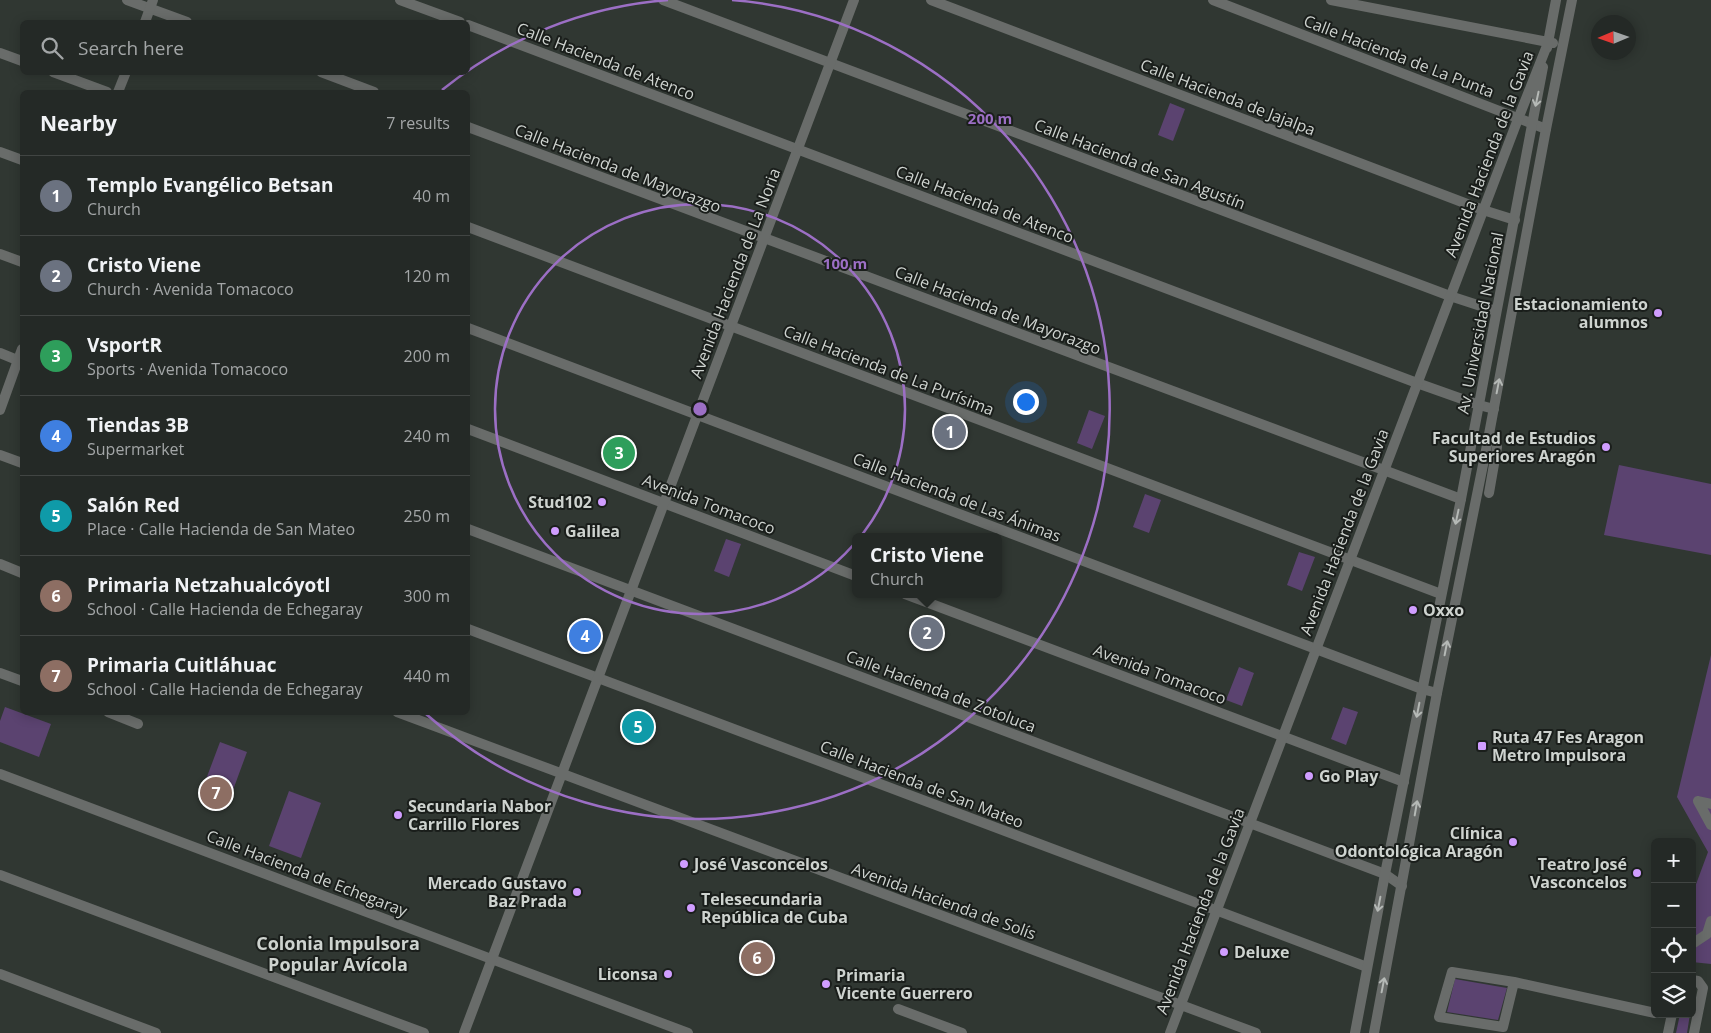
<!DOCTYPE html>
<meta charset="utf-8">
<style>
:root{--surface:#242926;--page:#303532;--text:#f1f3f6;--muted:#a3a6a7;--line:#414543;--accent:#d6ab8b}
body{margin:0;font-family:"Open Sans",sans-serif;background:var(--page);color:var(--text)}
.controls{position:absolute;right:15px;bottom:15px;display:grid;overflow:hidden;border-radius:8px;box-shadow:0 2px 12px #0003}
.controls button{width:45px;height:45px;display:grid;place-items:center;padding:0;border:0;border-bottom:1px solid var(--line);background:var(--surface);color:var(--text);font:25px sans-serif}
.compass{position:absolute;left:1591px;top:15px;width:45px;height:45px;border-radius:50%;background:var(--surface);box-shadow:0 2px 12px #0003;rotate:268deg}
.you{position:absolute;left:1025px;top:401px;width:18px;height:18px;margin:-12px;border:4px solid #fff;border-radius:50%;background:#1a73e8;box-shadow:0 0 0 8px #1a73e833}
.badge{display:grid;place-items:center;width:32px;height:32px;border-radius:50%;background:var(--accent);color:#fff;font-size:16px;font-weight:700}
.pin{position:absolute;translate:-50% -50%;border:2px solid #fff;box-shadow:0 1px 5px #0006}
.popup{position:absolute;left:852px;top:533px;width:150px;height:65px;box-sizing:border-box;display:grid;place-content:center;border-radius:8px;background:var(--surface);filter:drop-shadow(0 1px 4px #0005);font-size:16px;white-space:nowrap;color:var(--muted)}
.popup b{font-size:19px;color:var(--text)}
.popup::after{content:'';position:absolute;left:50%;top:100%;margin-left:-10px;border:10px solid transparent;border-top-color:var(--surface)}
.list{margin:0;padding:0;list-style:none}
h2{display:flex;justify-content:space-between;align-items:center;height:65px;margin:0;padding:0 20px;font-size:21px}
h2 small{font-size:16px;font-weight:400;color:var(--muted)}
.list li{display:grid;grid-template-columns:32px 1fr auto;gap:15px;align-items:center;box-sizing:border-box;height:80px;padding:0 20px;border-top:1px solid var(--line)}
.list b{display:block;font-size:19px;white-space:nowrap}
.list p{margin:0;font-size:16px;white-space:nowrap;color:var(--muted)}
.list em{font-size:16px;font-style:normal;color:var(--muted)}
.icon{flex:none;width:28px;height:28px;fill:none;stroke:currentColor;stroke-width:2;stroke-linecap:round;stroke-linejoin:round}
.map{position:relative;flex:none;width:1711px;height:1033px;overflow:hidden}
.search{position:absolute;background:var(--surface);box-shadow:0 2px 12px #0003;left:20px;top:20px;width:450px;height:55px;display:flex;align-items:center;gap:12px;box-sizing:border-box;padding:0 18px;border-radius:8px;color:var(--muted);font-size:19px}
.panel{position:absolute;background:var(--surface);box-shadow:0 2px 12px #0003;left:20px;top:90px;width:450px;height:625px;border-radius:8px}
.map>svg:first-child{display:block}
.green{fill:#5b4370}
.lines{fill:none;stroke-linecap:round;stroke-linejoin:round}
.pedestrian{stroke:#696c6a;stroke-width:10}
.minor{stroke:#696c6a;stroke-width:10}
.tertiary{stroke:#696c6a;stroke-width:10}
.oneway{stroke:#b5b9b6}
.ring{fill:none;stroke:#9c6fc5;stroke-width:2.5}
.poi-dot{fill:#d09dff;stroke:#1a1e1b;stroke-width:2}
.labels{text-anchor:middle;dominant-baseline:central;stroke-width:4;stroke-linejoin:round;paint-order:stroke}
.street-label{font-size:16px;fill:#ced3cf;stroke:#1a1e1b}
.poi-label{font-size:16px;font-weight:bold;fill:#ced3cf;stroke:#1a1e1b;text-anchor:start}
.neighbourhood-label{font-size:18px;font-weight:bold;fill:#ced3cf;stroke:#1a1e1b}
.centre{fill:#9c6fc5;stroke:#1a1e1b;stroke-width:2.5}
.ring-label{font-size:15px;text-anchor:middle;font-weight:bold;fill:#9c6fc5;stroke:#1a1e1b;stroke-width:4;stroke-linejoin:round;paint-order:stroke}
</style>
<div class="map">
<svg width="1711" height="1033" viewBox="0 0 1711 1033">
<rect width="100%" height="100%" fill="#303732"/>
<!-- green -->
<path class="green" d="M 1170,103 L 1185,109 L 1173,141 L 1158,135 Z
M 1089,410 L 1105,416 L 1092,449 L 1077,443 Z
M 1619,465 L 1711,484 L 1711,555 L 1604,535 Z
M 1145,494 L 1161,500 L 1149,533 L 1133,527 Z
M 726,539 L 741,544 L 729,577 L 714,571 Z
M 1299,552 L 1315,557 L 1302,591 L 1287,585 Z
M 1711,655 L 1711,964 L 1692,962 L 1692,895 L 1708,852 L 1677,797 Z
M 1239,667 L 1254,673 L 1242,706 L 1226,700 Z
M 5,707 L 51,724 L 39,757 L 0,742 L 0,721 Z
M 1343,707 L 1358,712 L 1346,745 L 1331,739 Z
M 220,742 L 247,752 L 226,809 L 199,798 Z
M 289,791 L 321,803 L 301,858 L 269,846 Z
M 1455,979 L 1507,988 L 1498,1020 L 1447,1012 Z
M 1680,1014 L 1690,1014 L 1687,1033 L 1676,1033 Z"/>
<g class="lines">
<!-- pedestrian -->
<path class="pedestrian" d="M 1489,493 L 1497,447
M 1698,801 L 1711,825
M 1698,801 L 1711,804
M 1692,944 L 1707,934 L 1711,921"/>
<!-- minor -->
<path class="minor" d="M 127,0 L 187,22
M 400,0 L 460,22
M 663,0 L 1450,296 L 1496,311
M 931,0 L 1483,210 L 1515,220
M 1213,0 L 1546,129
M 468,25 L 1417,383 L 1479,405 L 1494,409
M 0,53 L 22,61
M 53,72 L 107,92
M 321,72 L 374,92
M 468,127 L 1461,499
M 0,152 L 22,160
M 468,227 L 1441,594
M 0,254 L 22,262
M 468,328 L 1316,649 L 1422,689 L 1437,693
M 0,353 L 22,362
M 468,429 L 856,576
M 0,455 L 22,463
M 468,529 L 1385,874 L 1402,886
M 905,594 L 1404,782
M 468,629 L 1367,967
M 0,673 L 22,681
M 108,712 L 138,724
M 0,774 L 688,1033
M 0,875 L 424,1033
M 0,974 L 156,1033
M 1692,980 L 1698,981 L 1703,988 L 1694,1033
M 1514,982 L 1503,1027 L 1439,1017 L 1452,972 L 1514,982 L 1655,1013
M 898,1009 L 962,1033
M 1668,1033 L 1672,1014"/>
<!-- tertiary -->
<path class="tertiary" d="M 1331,0 L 1553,43
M 145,22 L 153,0
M 1547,48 L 1556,0
M 118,92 L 126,72
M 0,410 L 22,349
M 0,564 L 22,573
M 397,712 L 1256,1033
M 464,1033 L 854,0
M 1170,1033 L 1518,119 L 1548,43
M 1355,1033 L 1385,874 L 1461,499 L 1543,67
M 1374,1033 L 1437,693 L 1487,445 L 1546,129 L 1572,0"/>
</g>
<!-- one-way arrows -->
<defs><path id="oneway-shaft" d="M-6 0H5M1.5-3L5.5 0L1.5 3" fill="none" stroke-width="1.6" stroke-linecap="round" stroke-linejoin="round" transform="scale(1.25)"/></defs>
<g class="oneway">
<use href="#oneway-shaft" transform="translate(1537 99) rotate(102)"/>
<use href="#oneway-shaft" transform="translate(1498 386) rotate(-79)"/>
<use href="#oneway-shaft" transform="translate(1457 517) rotate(102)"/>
<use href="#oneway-shaft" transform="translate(1446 648) rotate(-79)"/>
<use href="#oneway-shaft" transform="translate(1418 710) rotate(101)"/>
<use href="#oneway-shaft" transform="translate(1416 808) rotate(-80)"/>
<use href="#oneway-shaft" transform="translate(1379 904) rotate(101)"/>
<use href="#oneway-shaft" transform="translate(1383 985) rotate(-79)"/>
</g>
<!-- distance rings -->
<g class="ring">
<circle cx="700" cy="409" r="205"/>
<path d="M442 90A410 410 0 0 1 668 0M732 0A410 410 0 1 1 426 714"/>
</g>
<!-- markers -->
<g class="poi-dot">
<circle cx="1658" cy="313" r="5"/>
<circle cx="1606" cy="447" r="5"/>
<circle cx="602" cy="502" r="5"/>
<circle cx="555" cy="531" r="5"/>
<circle cx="1413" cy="610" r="5"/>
<rect x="1477" y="741" width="10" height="10" rx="2.5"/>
<circle cx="1309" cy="776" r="5"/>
<circle cx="398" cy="815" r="5"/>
<circle cx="1513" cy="842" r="5"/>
<circle cx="684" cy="864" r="5"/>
<circle cx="1637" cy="873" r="5"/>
<circle cx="577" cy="892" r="5"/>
<circle cx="691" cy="908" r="5"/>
<circle cx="1224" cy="952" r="5"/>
<circle cx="668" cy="974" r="5"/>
<circle cx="826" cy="984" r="5"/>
</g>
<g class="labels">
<!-- street labels -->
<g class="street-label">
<text transform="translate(1399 56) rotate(21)">Calle Hacienda de La Punta</text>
<text transform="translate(606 61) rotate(21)">Calle Hacienda de Atenco</text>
<text transform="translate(1228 97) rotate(21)">Calle Hacienda de Jajalpa</text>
<text transform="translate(1489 154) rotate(-69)">Avenida Hacienda de la Gavia</text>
<text transform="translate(1140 164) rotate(21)">Calle Hacienda de San Agustín</text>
<text transform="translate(618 168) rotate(21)">Calle Hacienda de Mayorazgo</text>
<text transform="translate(985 204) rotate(21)">Calle Hacienda de Atenco</text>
<text transform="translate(735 273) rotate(-69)">Avenida Hacienda de La Noria</text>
<text transform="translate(998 310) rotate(21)">Calle Hacienda de Mayorazgo</text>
<text transform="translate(1480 323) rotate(-79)">Av. Universidad Nacional</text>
<text transform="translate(889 370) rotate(21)">Calle Hacienda de La Purísima</text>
<text transform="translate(957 497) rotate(21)">Calle Hacienda de Las Ánimas</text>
<text transform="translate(709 504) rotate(21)">Avenida Tomacoco</text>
<text transform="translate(1344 532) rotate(-69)">Avenida Hacienda de la Gavia</text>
<text transform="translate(1160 674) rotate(21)">Avenida Tomacoco</text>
<text transform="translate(941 691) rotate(21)">Calle Hacienda de Zotoluca</text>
<text transform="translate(922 784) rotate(21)">Calle Hacienda de San Mateo</text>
<text transform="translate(307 873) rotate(21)">Calle Hacienda de Echegaray</text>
<text transform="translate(944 901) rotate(20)">Avenida Hacienda de Solís</text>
<text transform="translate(1200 911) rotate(-69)">Avenida Hacienda de la Gavia</text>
</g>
<!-- poi labels -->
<g class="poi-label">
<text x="1648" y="304" text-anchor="end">Estacionamiento<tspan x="1648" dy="18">alumnos</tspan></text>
<text x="1596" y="438" text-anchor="end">Facultad de Estudios<tspan x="1596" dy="18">Superiores Aragón</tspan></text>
<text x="592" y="502" text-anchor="end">Stud102</text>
<text x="565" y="531">Galilea</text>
<text x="1423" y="610">Oxxo</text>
<text x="1492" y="737">Ruta 47 Fes Aragon<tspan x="1492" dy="18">Metro Impulsora</tspan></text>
<text x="1319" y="776">Go Play</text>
<text x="408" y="806">Secundaria Nabor<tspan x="408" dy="18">Carrillo Flores</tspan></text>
<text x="1503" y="833" text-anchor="end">Clínica<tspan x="1503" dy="18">Odontológica Aragón</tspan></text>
<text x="694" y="864">José Vasconcelos</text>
<text x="1627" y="864" text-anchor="end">Teatro José<tspan x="1627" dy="18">Vasconcelos</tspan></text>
<text x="567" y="883" text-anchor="end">Mercado Gustavo<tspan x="567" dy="18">Baz Prada</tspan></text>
<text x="701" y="899">Telesecundaria<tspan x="701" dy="18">República de Cuba</tspan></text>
<text x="1234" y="952">Deluxe</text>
<text x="658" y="974" text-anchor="end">Liconsa</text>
<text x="836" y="975">Primaria<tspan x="836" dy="18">Vicente Guerrero</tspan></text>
</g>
<!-- neighbourhood labels -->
<g class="neighbourhood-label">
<text x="338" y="943">Colonia Impulsora<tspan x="338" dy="21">Popular Avícola</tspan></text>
</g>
</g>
<circle cx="700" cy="409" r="8" class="centre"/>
<g class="ring-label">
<text x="990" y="124">200 m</text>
<text x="845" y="269">100 m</text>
</g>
</svg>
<div class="controls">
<button>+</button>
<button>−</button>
<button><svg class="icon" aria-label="locate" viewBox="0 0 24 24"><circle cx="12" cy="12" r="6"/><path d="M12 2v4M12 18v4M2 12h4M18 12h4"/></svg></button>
<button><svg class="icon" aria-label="layers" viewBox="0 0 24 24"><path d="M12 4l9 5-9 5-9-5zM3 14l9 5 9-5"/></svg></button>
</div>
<svg class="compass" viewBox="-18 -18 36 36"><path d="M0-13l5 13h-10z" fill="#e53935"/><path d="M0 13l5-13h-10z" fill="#a3a6a7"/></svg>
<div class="you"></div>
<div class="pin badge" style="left:950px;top:432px;background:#6b7280">1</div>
<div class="pin badge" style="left:927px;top:633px;background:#6b7280">2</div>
<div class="popup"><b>Cristo Viene</b>Church</div>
<div class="pin badge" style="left:619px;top:453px;background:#2e9e5b">3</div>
<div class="pin badge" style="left:585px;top:636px;background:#3f7fe0">4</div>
<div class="pin badge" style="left:638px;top:727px;background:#0f9aa8">5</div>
<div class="pin badge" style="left:757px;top:958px;background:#8d6e63">6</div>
<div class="pin badge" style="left:216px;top:793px;background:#8d6e63">7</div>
<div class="search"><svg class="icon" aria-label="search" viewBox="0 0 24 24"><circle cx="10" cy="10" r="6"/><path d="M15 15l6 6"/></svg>Search here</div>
<section class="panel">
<h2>Nearby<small>7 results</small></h2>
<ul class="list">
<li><span class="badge" style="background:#6b7280">1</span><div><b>Templo Evangélico Betsan</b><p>Church</p></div><em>40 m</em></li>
<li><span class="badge" style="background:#6b7280">2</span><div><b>Cristo Viene</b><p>Church · Avenida Tomacoco</p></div><em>120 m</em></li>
<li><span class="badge" style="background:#2e9e5b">3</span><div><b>VsportR</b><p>Sports · Avenida Tomacoco</p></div><em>200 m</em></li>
<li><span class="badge" style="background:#3f7fe0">4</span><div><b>Tiendas 3B</b><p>Supermarket</p></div><em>240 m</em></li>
<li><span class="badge" style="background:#0f9aa8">5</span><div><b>Salón Red</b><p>Place · Calle Hacienda de San Mateo</p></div><em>250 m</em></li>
<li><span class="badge" style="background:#8d6e63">6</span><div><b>Primaria Netzahualcóyotl</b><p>School · Calle Hacienda de Echegaray</p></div><em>300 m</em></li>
<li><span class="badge" style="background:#8d6e63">7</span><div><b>Primaria Cuitláhuac</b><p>School · Calle Hacienda de Echegaray</p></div><em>440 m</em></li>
</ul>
</section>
</div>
